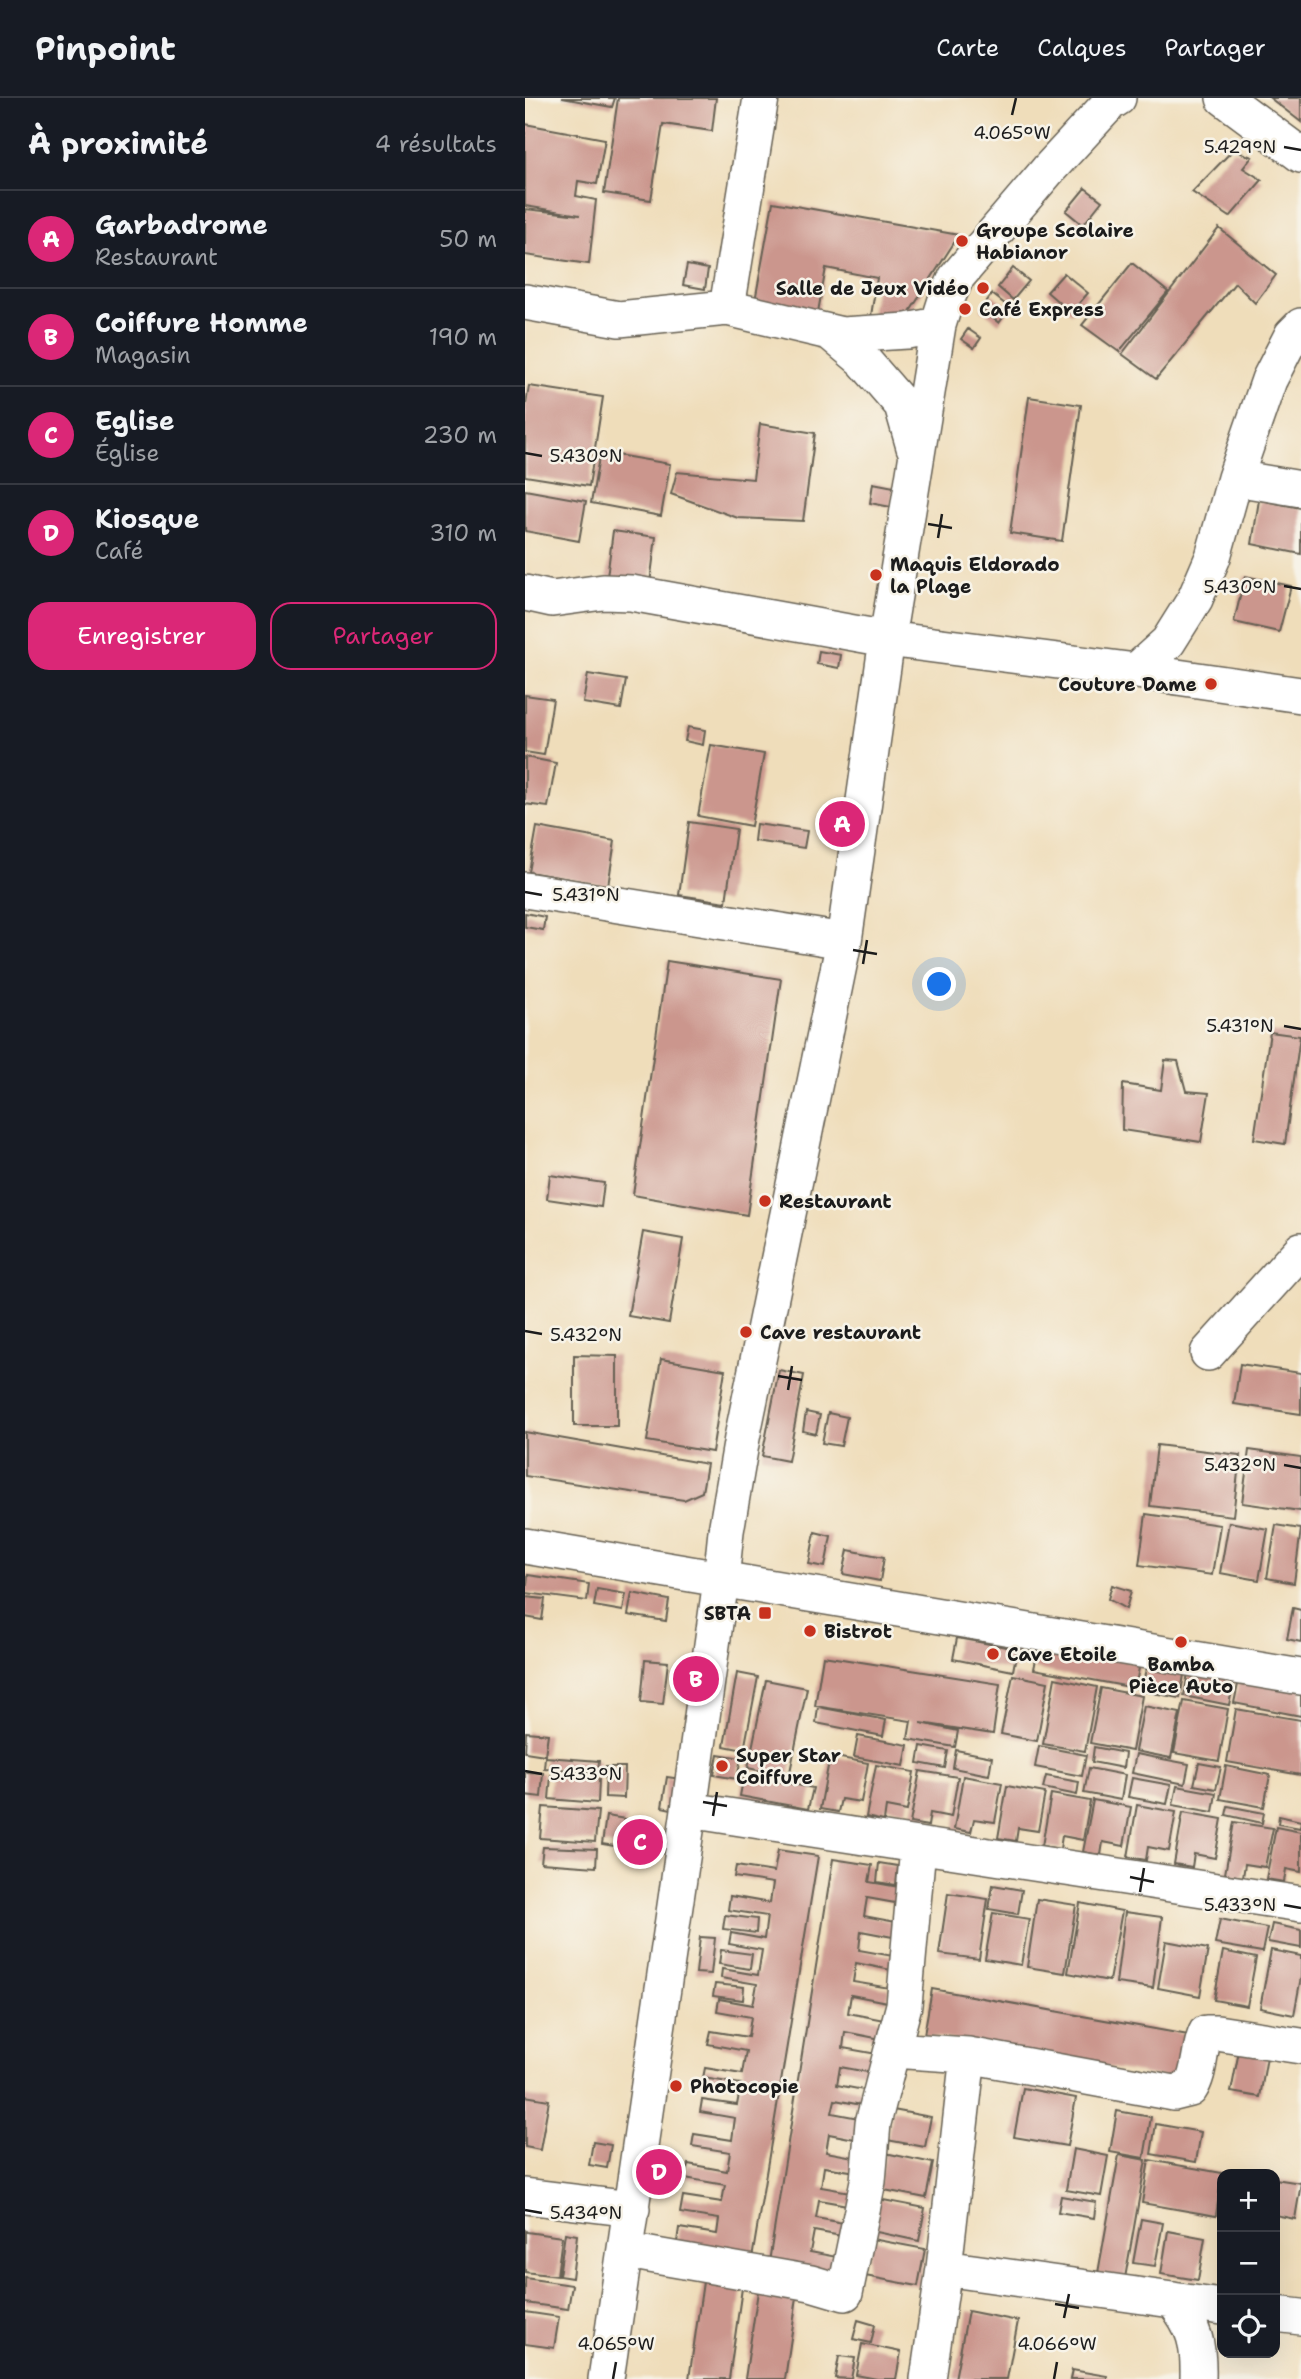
<!DOCTYPE html>
<html lang="fr">
<meta charset="utf-8">
<style>
:root{--surface:#171b24;--page:#20242c;--text:#f1f3f6;--muted:#9ea1a6;--line:#363941;--accent:#db2777}
body{margin:0;font-family:"Shantell Sans",sans-serif;background:var(--page);color:var(--text)}
.controls{position:absolute;right:21px;bottom:21px;display:grid;overflow:hidden;border-radius:14px;box-shadow:0 7px 28px #0002}
.controls button{width:63px;height:63px;display:grid;place-items:center;padding:0;border:0;border-bottom:2px solid var(--line);background:var(--surface);color:var(--text);font:35px sans-serif}
.you{position:absolute;left:415px;top:887px;width:24px;height:24px;margin:-18px;border:5px solid #fff;border-radius:50%;background:#1a73e8;box-shadow:0 0 0 10px #1a73e833}
.badge{display:grid;place-items:center;width:46px;height:46px;border-radius:50%;background:var(--accent);color:#fff;font-size:23px;font-weight:700}
.pin{position:absolute;translate:-50% -50%;border:4px solid #fff;box-shadow:0 2px 7px #0006}
.list{margin:0;padding:0;list-style:none}
h2{display:flex;justify-content:space-between;align-items:center;height:91px;margin:0;padding:0 28px;font-size:30px}
h2 small{font-size:23px;font-weight:400;color:var(--muted)}
.list li{display:grid;grid-template-columns:46px 1fr auto;gap:21px;align-items:center;box-sizing:border-box;height:98px;padding:0 28px;border-top:2px solid var(--line)}
.list b{display:block;font-size:26px;white-space:nowrap}
.list p{margin:0;font-size:23px;white-space:nowrap;color:var(--muted)}
.list em{font-size:23px;font-style:normal;color:var(--muted)}
.actions{display:flex;gap:14px;padding:21px 28px}
.actions a{flex:1;padding:16px 0;border:2px solid var(--accent);border-radius:21px;text-align:center;font-size:24px;color:var(--accent)}
.actions .main{background:var(--accent);color:#fff}
.icon{flex:none;width:38px;height:38px;fill:none;stroke:currentColor;stroke-width:2;stroke-linecap:round;stroke-linejoin:round}
.map{position:relative;flex:none;width:776px;height:2281px;overflow:hidden}
header{display:flex;align-items:center;gap:42px;box-sizing:border-box;height:98px;padding:0 35px;background:var(--surface);border-bottom:2px solid var(--line)}
header strong{font-size:33px}
nav{display:flex;gap:38px;margin-inline-start:auto;font-size:24px}
main{display:flex}
aside{flex:1;background:var(--surface)}
.map>svg:first-child{display:block}
.building{fill:#cb968d}
.lines{fill:none;stroke-linecap:round;stroke-linejoin:round}
.minor-casing{stroke:#666053;stroke-width:38}
.minor{stroke:#fff;stroke-width:35}
.ticks{fill:none;stroke:#1c1c1c;stroke-width:2.5}
.poi-dot{fill:#c8321e;stroke:#f7f3e8;stroke-width:2.5}
.labels{text-anchor:middle;dominant-baseline:central;stroke-width:5;stroke-linejoin:round;paint-order:stroke}
.poi-label{font-size:19px;font-weight:bold;fill:#1c1c1c;stroke:#f7f3e8;text-anchor:start}
.ticks-label{font-size:18px;text-anchor:middle;fill:#1c1c1c;stroke:#f7f3e8;stroke-width:5;stroke-linejoin:round;paint-order:stroke}
</style>
<header>
<strong>Pinpoint</strong>
<nav><a>Carte</a><a>Calques</a><a>Partager</a></nav>
</header>
<main>
<aside>
<h2>À proximité<small>4 résultats</small></h2>
<ul class="list">
<li><span class="badge">A</span><div><b>Garbadrome</b><p>Restaurant</p></div><em>50 m</em></li>
<li><span class="badge">B</span><div><b>Coiffure Homme</b><p>Magasin</p></div><em>190 m</em></li>
<li><span class="badge">C</span><div><b>Eglise</b><p>Église</p></div><em>230 m</em></li>
<li><span class="badge">D</span><div><b>Kiosque</b><p>Café</p></div><em>310 m</em></li>
</ul>
<div class="actions"><a class="main">Enregistrer</a><a>Partager</a></div>
</aside>
<div class="map">
<svg width="776" height="2281" viewBox="0 0 776 2281">
<rect width="100%" height="100%" fill="#f7f3e8"/>
<filter id="ink" filterUnits="userSpaceOnUse"><feTurbulence type="fractalNoise" baseFrequency=".0143" numOctaves="2"/><feDisplacementMap in="SourceGraphic" scale="14" xChannelSelector="R" yChannelSelector="G"/><feConvolveMatrix kernelMatrix="1 2 1 2 8 2 1 2 1" color-interpolation-filters="sRGB"/></filter>
<filter id="wash" filterUnits="userSpaceOnUse"><feTurbulence type="fractalNoise" baseFrequency=".00686" numOctaves="4" result="noise"/><feDisplacementMap in="SourceGraphic" scale="28" xChannelSelector="R" yChannelSelector="G"/><feGaussianBlur stdDeviation="1.57" result="paint"/><feColorMatrix in="noise" values="0 0 0 0 0 0 0 0 0 0 0 0 0 0 0 0 0 1.4 0 .05"/><feComposite in="paint" operator="in"/></filter>
<g filter="url(#wash)">
<rect width="100%" height="100%" fill="#efddba"/>
<g id="blocks">
<!-- building -->
<path class="building" d="M 37,0 L 90,0 L 87,9 Z
M 93,0 L 191,0 L 187,33 L 138,26 L 126,102 L 79,95 Z
M 745,0 L 776,0 L 776,24 Z
M 0,26 L 80,41 L 72,86 L 53,83 L 51,98 L 71,102 L 64,166 L 0,157 L 0,111 L 55,117 L 0,108 Z
M 708,52 L 727,59 L 718,70 L 737,82 L 705,119 L 667,94 Z
M 560,90 L 577,103 L 558,127 L 541,113 Z
M 248,104 L 434,137 L 375,229 L 345,224 L 352,180 L 301,170 L 293,214 L 230,203 Z
M 694,130 L 751,177 L 730,205 L 710,185 L 631,281 L 597,256 Z
M 607,165 L 643,194 L 594,254 L 557,227 Z
M 162,167 L 183,171 L 180,191 L 158,187 Z
M 488,170 L 504,183 L 488,202 L 473,189 Z
M 539,175 L 563,195 L 546,215 L 522,194 Z
M 467,196 L 485,210 L 474,225 L 456,211 Z
M 443,231 L 456,240 L 449,250 L 436,241 Z
M 4,288 L 78,299 L 64,388 L 0,378 L 0,312 Z
M 504,299 L 556,307 L 537,443 L 485,435 Z
M 235,326 L 290,335 L 278,423 L 213,420 L 146,396 L 152,374 L 228,381 Z
M 75,354 L 145,366 L 136,418 L 66,405 Z
M 348,385 L 369,389 L 366,409 L 345,405 Z
M 0,392 L 61,403 L 54,443 L 0,433 Z
M 734,402 L 776,410 L 776,456 L 727,446 Z
M 88,433 L 131,439 L 125,485 L 82,479 Z
M 720,478 L 766,488 L 754,534 L 709,524 Z
M 294,553 L 316,557 L 314,570 L 292,566 Z
M 63,576 L 101,582 L 96,611 L 58,605 Z
M 0,597 L 28,601 L 19,657 L 0,654 Z
M 163,629 L 180,632 L 178,647 L 160,643 Z
M 186,647 L 239,656 L 226,728 L 173,718 Z
M 0,659 L 31,665 L 23,709 L 0,706 Z
M 164,724 L 211,731 L 201,804 L 154,797 Z
M 231,726 L 282,733 L 279,750 L 229,743 Z
M 12,729 L 90,743 L 83,788 L 4,774 Z
M 0,815 L 20,819 L 18,832 L 0,829 Z
M 142,863 L 256,881 L 222,1117 L 108,1097 Z
M 745,934 L 775,938 L 760,1046 L 729,1041 Z
M 640,962 L 653,963 L 661,993 L 684,995 L 676,1044 L 597,1032 L 598,986 L 636,992 Z
M 25,1077 L 79,1085 L 76,1109 L 22,1101 Z
M 118,1134 L 158,1141 L 144,1225 L 103,1218 Z
M 49,1257 L 92,1258 L 92,1328 L 49,1328 Z
M 136,1261 L 200,1272 L 187,1354 L 122,1343 Z
M 715,1266 L 776,1275 L 776,1316 L 709,1306 Z
M 254,1272 L 279,1277 L 263,1363 L 237,1358 Z
M 281,1314 L 295,1317 L 291,1336 L 278,1333 Z
M 303,1315 L 322,1319 L 316,1348 L 297,1345 Z
M 0,1334 L 182,1366 L 177,1394 L 159,1402 L 0,1378 Z
M 632,1347 L 715,1357 L 708,1418 L 625,1408 Z
M 724,1352 L 776,1359 L 776,1413 L 717,1405 Z
M 621,1416 L 695,1427 L 687,1477 L 614,1467 Z
M 704,1424 L 743,1431 L 734,1482 L 695,1475 Z
M 751,1427 L 776,1431 L 769,1485 L 742,1480 Z
M 290,1434 L 306,1438 L 300,1469 L 284,1466 Z
M 323,1452 L 359,1459 L 355,1483 L 318,1476 Z
M 3,1477 L 64,1486 L 62,1503 L 1,1495 Z
M 587,1487 L 606,1493 L 601,1511 L 583,1501 Z
M 72,1491 L 101,1496 L 98,1513 L 69,1508 Z
M 107,1495 L 144,1502 L 141,1523 L 103,1517 Z
M 0,1499 L 20,1501 L 17,1522 L 0,1519 Z
M 768,1510 L 776,1512 L 776,1544 L 762,1541 Z
M 432,1540 L 492,1551 L 488,1573 L 428,1561 Z
M 514,1546 L 615,1565 L 610,1590 L 509,1571 Z
M 298,1558 L 475,1586 L 468,1636 L 396,1625 L 433,1633 L 430,1649 L 383,1641 L 386,1623 L 290,1608 Z
M 120,1562 L 143,1564 L 138,1606 L 116,1604 Z
M 622,1564 L 660,1571 L 655,1600 L 617,1593 Z
M 664,1569 L 710,1577 L 704,1607 L 659,1598 Z
M 212,1575 L 233,1579 L 219,1652 L 199,1648 Z
M 488,1577 L 523,1584 L 512,1643 L 476,1636 Z
M 715,1577 L 776,1589 L 776,1618 L 709,1605 Z
M 530,1580 L 572,1589 L 560,1653 L 518,1646 Z
M 241,1582 L 282,1590 L 264,1679 L 223,1670 Z
M 576,1590 L 617,1598 L 607,1653 L 565,1645 Z
M 659,1603 L 703,1611 L 694,1663 L 649,1655 Z
M 619,1608 L 655,1615 L 646,1660 L 610,1653 Z
M 293,1609 L 361,1622 L 358,1638 L 291,1625 Z
M 711,1611 L 776,1622 L 776,1677 L 702,1664 Z
M 1,1634 L 23,1636 L 20,1657 L 0,1654 Z
M 333,1638 L 383,1647 L 379,1668 L 329,1659 Z
M 396,1648 L 423,1653 L 420,1670 L 393,1665 Z
M 514,1648 L 561,1657 L 557,1678 L 510,1669 Z
M 569,1649 L 600,1655 L 598,1670 L 567,1664 Z
M 431,1652 L 467,1659 L 464,1677 L 428,1670 Z
M 193,1656 L 216,1660 L 212,1681 L 189,1677 Z
M 611,1656 L 664,1666 L 660,1686 L 607,1675 Z
M 305,1658 L 343,1665 L 336,1704 L 316,1701 L 313,1714 L 295,1711 Z
M 20,1659 L 74,1663 L 73,1674 L 19,1670 Z
M 674,1665 L 696,1669 L 691,1691 L 669,1687 Z
M 351,1667 L 389,1674 L 382,1713 L 361,1709 L 359,1723 L 341,1719 Z
M 701,1668 L 745,1677 L 739,1709 L 695,1701 Z
M 81,1669 L 100,1669 L 99,1700 L 80,1699 Z
M 564,1670 L 600,1677 L 596,1702 L 559,1695 Z
M 395,1673 L 433,1679 L 426,1719 L 405,1715 L 403,1728 L 385,1725 Z
M 0,1674 L 18,1675 L 16,1699 L 0,1697 Z
M 26,1677 L 74,1681 L 73,1705 L 24,1701 Z
M 219,1677 L 288,1690 L 283,1711 L 215,1698 Z
M 438,1678 L 477,1685 L 470,1724 L 449,1721 L 446,1734 L 429,1731 Z
M 521,1678 L 554,1684 L 552,1697 L 518,1690 Z
M 142,1679 L 156,1681 L 151,1712 L 137,1709 Z
M 607,1680 L 646,1687 L 642,1706 L 603,1699 Z
M 482,1688 L 520,1695 L 513,1733 L 493,1730 L 491,1743 L 473,1740 Z
M 652,1688 L 691,1695 L 688,1714 L 648,1707 Z
M 526,1696 L 565,1703 L 558,1742 L 537,1738 L 535,1751 L 517,1748 Z
M 568,1702 L 606,1709 L 599,1748 L 578,1744 L 576,1757 L 558,1754 Z
M 612,1707 L 651,1714 L 644,1753 L 623,1749 L 621,1762 L 603,1759 Z
M 703,1708 L 739,1715 L 737,1725 L 701,1717 Z
M 18,1709 L 73,1713 L 70,1744 L 15,1740 Z
M 658,1714 L 697,1721 L 690,1760 L 669,1756 L 667,1769 L 649,1766 Z
M 81,1718 L 101,1721 L 96,1749 L 77,1746 Z
M 754,1718 L 776,1723 L 775,1730 L 753,1726 Z
M 709,1724 L 748,1730 L 740,1769 L 720,1766 L 718,1779 L 700,1776 Z
M 751,1729 L 776,1734 L 776,1774 L 761,1771 L 759,1784 L 741,1781 Z
M 18,1749 L 72,1751 L 71,1769 L 16,1765 Z
M 253,1752 L 293,1758 L 227,2161 L 151,2151 L 154,2130 L 192,2136 L 194,2121 L 155,2115 L 158,2098 L 197,2104 L 200,2087 L 160,2080 L 163,2066 L 202,2073 L 205,2054 L 167,2048 L 169,2036 L 207,2042 L 210,2020 L 175,2014 L 177,2002 L 212,2007 L 216,1986 L 178,1980 L 180,1970 L 217,1976 L 221,1953 L 183,1946 L 186,1933 L 223,1939 L 226,1919 L 192,1913 L 194,1901 L 228,1907 L 232,1886 L 196,1880 L 197,1871 L 233,1877 L 237,1852 L 204,1846 L 206,1835 L 239,1841 L 242,1818 L 203,1812 L 205,1798 L 245,1805 L 248,1785 L 209,1779 L 211,1768 L 249,1774 Z
M 308,1761 L 347,1767 L 344,1784 L 380,1790 L 376,1806 L 342,1800 L 339,1818 L 376,1825 L 373,1840 L 336,1833 L 334,1852 L 368,1858 L 366,1872 L 331,1865 L 328,1884 L 365,1890 L 362,1904 L 326,1897 L 323,1915 L 359,1922 L 356,1941 L 320,1934 L 318,1950 L 352,1956 L 348,1975 L 315,1969 L 312,1987 L 344,1993 L 342,2008 L 310,2002 L 307,2015 L 339,2021 L 335,2042 L 304,2036 L 301,2054 L 334,2060 L 332,2074 L 299,2069 L 296,2089 L 331,2095 L 328,2108 L 294,2102 L 291,2120 L 324,2126 L 322,2139 L 289,2133 L 285,2154 L 317,2160 L 314,2177 L 244,2164 Z
M 354,1765 L 373,1768 L 371,1787 L 352,1784 Z
M 468,1787 L 497,1792 L 493,1816 L 464,1811 Z
M 423,1795 L 463,1801 L 454,1861 L 414,1856 Z
M 512,1801 L 551,1807 L 540,1875 L 502,1869 Z
M 555,1805 L 597,1813 L 584,1883 L 543,1875 Z
M 600,1814 L 637,1819 L 628,1890 L 591,1885 Z
M 468,1815 L 504,1821 L 496,1867 L 460,1861 Z
M 200,1817 L 232,1821 L 231,1835 L 198,1831 Z
M 695,1821 L 742,1830 L 737,1854 L 690,1846 Z
M 747,1826 L 776,1832 L 776,1850 L 743,1844 Z
M 175,1839 L 190,1840 L 186,1876 L 171,1875 Z
M 641,1843 L 683,1851 L 675,1898 L 633,1890 Z
M 196,1852 L 227,1856 L 225,1871 L 194,1866 Z
M 746,1852 L 776,1858 L 776,1879 L 769,1917 L 735,1910 Z
M 698,1853 L 731,1860 L 722,1908 L 689,1902 Z
M 190,1886 L 219,1889 L 218,1902 L 188,1898 Z
M 407,1891 L 669,1938 L 661,1983 L 399,1937 Z
M 714,1953 L 742,1959 L 735,1999 L 706,1994 Z
M 498,1990 L 551,2000 L 542,2048 L 489,2039 Z
M 0,1998 L 24,2002 L 15,2052 L 0,2049 Z
M 368,2012 L 406,2019 L 400,2049 L 362,2042 Z
M 592,2013 L 626,2019 L 619,2060 L 585,2054 Z
M 631,2026 L 676,2034 L 671,2064 L 626,2056 Z
M 68,2044 L 86,2047 L 82,2070 L 64,2067 Z
M 548,2051 L 583,2058 L 576,2098 L 541,2092 Z
M 360,2055 L 408,2065 L 401,2100 L 354,2091 Z
M 594,2057 L 621,2062 L 600,2180 L 573,2175 Z
M 624,2062 L 697,2075 L 691,2118 L 617,2105 Z
M 750,2081 L 776,2085 L 770,2121 L 750,2117 Z
M 536,2098 L 571,2104 L 569,2120 L 533,2114 Z
M 353,2101 L 400,2110 L 394,2143 L 347,2133 Z
M 616,2121 L 638,2125 L 630,2168 L 608,2165 Z
M 0,2132 L 2,2134 L 37,2139 L 32,2178 L 0,2174 Z
M 643,2133 L 680,2140 L 673,2182 L 636,2176 Z
M 40,2135 L 52,2137 L 47,2180 L 34,2178 Z
M 347,2141 L 400,2151 L 393,2188 L 340,2178 Z
M 179,2177 L 218,2183 L 204,2281 L 164,2281 Z
M 0,2180 L 47,2187 L 43,2211 L 0,2205 Z
M 233,2193 L 272,2199 L 260,2281 L 220,2281 Z
M 443,2213 L 493,2223 L 482,2281 L 430,2281 Z
M 0,2214 L 34,2219 L 29,2250 L 0,2246 Z
M 333,2222 L 350,2227 L 346,2245 L 328,2241 Z
M 337,2246 L 376,2254 L 371,2281 L 352,2281 L 331,2277 Z
M 314,2258 L 330,2260 L 326,2281 L 310,2280 Z
M 547,2272 L 582,2278 L 582,2281 L 545,2281 Z"/>
</g>
</g>
<g filter="url(#ink)">
<use href="#blocks" fill-opacity="0" stroke="#666053" stroke-width="2"/>
<g class="lines">
<!-- minor casing -->
<g class="minor-casing">
<path id="minor" d="M 699,0 L 776,57
M 0,204 L 94,221 L 202,210 L 317,237 L 382,233 L 413,227
M 202,210 L 236,0
M 306,235 L 338,262 L 377,307 L 389,349
M 710,380 L 776,391
M 0,495 L 27,501 L 78,494 L 106,495 L 362,541 L 611,573 L 776,597
M 611,573 L 643,544 L 670,501 L 688,459 L 710,380 L 744,282 L 767,237 L 776,228
M 0,792 L 319,843
M 683,1255 L 776,1152
M 0,1448 L 776,1579
M 164,1712 L 776,1806
M 393,1749 L 379,1907 L 367,1952 L 443,1957 L 649,1995 L 665,1991 C 676,1974 673,1953 681,1935 L 692,1935 L 776,1948
M 0,2098 L 107,2111
M 102,2153 L 286,2185 L 320,2195 L 343,2083 L 348,2025 L 367,1952
M 419,2170 L 697,2209
M 648,2202 C 670,2229 674,2246 673,2281
M 750,2216 L 776,2219
M 81,2281 L 164,1712 L 196,1482 L 201,1433 L 217,1340 L 319,843 L 362,541 L 413,227 L 420,205 L 431,180 L 523,72 L 585,5 L 593,0
M 403,2281 L 419,2170 L 443,1957"/>
</g>
<!-- minor -->
<use href="#minor" class="minor"/>
</g>
</g>
<!-- ticks -->
<path class="ticks" d="M 487,17 L 491,0M 759,49 L 776,52M 0,355 L 17,358M 403,426 L 427,430M 413,440 L 417,416M 759,488 L 776,491M 0,794 L 17,797M 328,852 L 352,856M 338,866 L 342,842M 759,928 L 776,931M 0,1233 L 17,1236M 253,1278 L 277,1282M 263,1292 L 267,1268M 759,1367 L 776,1370M 0,1673 L 17,1676M 178,1704 L 202,1708M 188,1718 L 192,1694M 605,1779 L 629,1784M 615,1794 L 619,1770M 759,1807 L 776,1810M 0,2112 L 17,2115M 530,2206 L 554,2210M 539,2220 L 544,2196M 88,2281 L 91,2264M 529,2281 L 532,2264"/>
<!-- markers -->
<g class="poi-dot">
<circle cx="437" cy="143" r="7"/>
<circle cx="458" cy="190" r="7"/>
<circle cx="440" cy="211" r="7"/>
<circle cx="351" cy="477" r="7"/>
<circle cx="686" cy="586" r="7"/>
<circle cx="240" cy="1103" r="7"/>
<circle cx="221" cy="1234" r="7"/>
<rect x="233" y="1508" width="14" height="14" rx="3.5"/>
<circle cx="285" cy="1533" r="7"/>
<circle cx="656" cy="1544" r="7"/>
<circle cx="468" cy="1556" r="7"/>
<circle cx="197" cy="1668" r="7"/>
<circle cx="151" cy="1988" r="7"/>
</g>
<g class="labels">
<!-- poi labels -->
<g class="poi-label">
<text x="451" y="132">Groupe Scolaire<tspan x="451" dy="22">Habianor</tspan></text>
<text x="444" y="190" text-anchor="end">Salle de Jeux Vidéo</text>
<text x="454" y="211">Café Express</text>
<text x="365" y="466">Maquis Eldorado<tspan x="365" dy="22">la Plage</tspan></text>
<text x="672" y="586" text-anchor="end">Couture Dame</text>
<text x="254" y="1103">Restaurant</text>
<text x="235" y="1234">Cave restaurant</text>
<text x="226" y="1515" text-anchor="end">SBTA</text>
<text x="299" y="1533">Bistrot</text>
<text x="482" y="1556">Cave Etoile</text>
<text x="656" y="1566" text-anchor="middle">Bamba<tspan x="656" dy="22">Pièce Auto</tspan></text>
<text x="211" y="1657">Super Star<tspan x="211" dy="22">Coiffure</tspan></text>
<text x="165" y="1988">Photocopie</text>
</g>
</g>
<g class="ticks-label">
<text x="487" y="41">4.065°W</text>
<text x="715" y="55">5.429°N</text>
<text x="61" y="364">5.430°N</text>
<text x="715" y="495">5.430°N</text>
<text x="61" y="803">5.431°N</text>
<text x="715" y="934">5.431°N</text>
<text x="61" y="1243">5.432°N</text>
<text x="715" y="1373">5.432°N</text>
<text x="61" y="1682">5.433°N</text>
<text x="715" y="1813">5.433°N</text>
<text x="61" y="2121">5.434°N</text>
<text x="91" y="2252">4.065°W</text>
<text x="532" y="2252">4.066°W</text>
</g>
</svg>
<div class="controls">
<button>+</button>
<button>−</button>
<button><svg class="icon" aria-label="locate" viewBox="0 0 24 24"><circle cx="12" cy="12" r="6"/><path d="M12 2v4M12 18v4M2 12h4M18 12h4"/></svg></button>
</div>
<div class="you"></div>
<div class="pin badge" style="left:317px;top:726px">A</div>
<div class="pin badge" style="left:171px;top:1581px">B</div>
<div class="pin badge" style="left:115px;top:1744px">C</div>
<div class="pin badge" style="left:134px;top:2074px">D</div>
</div>
</main>
